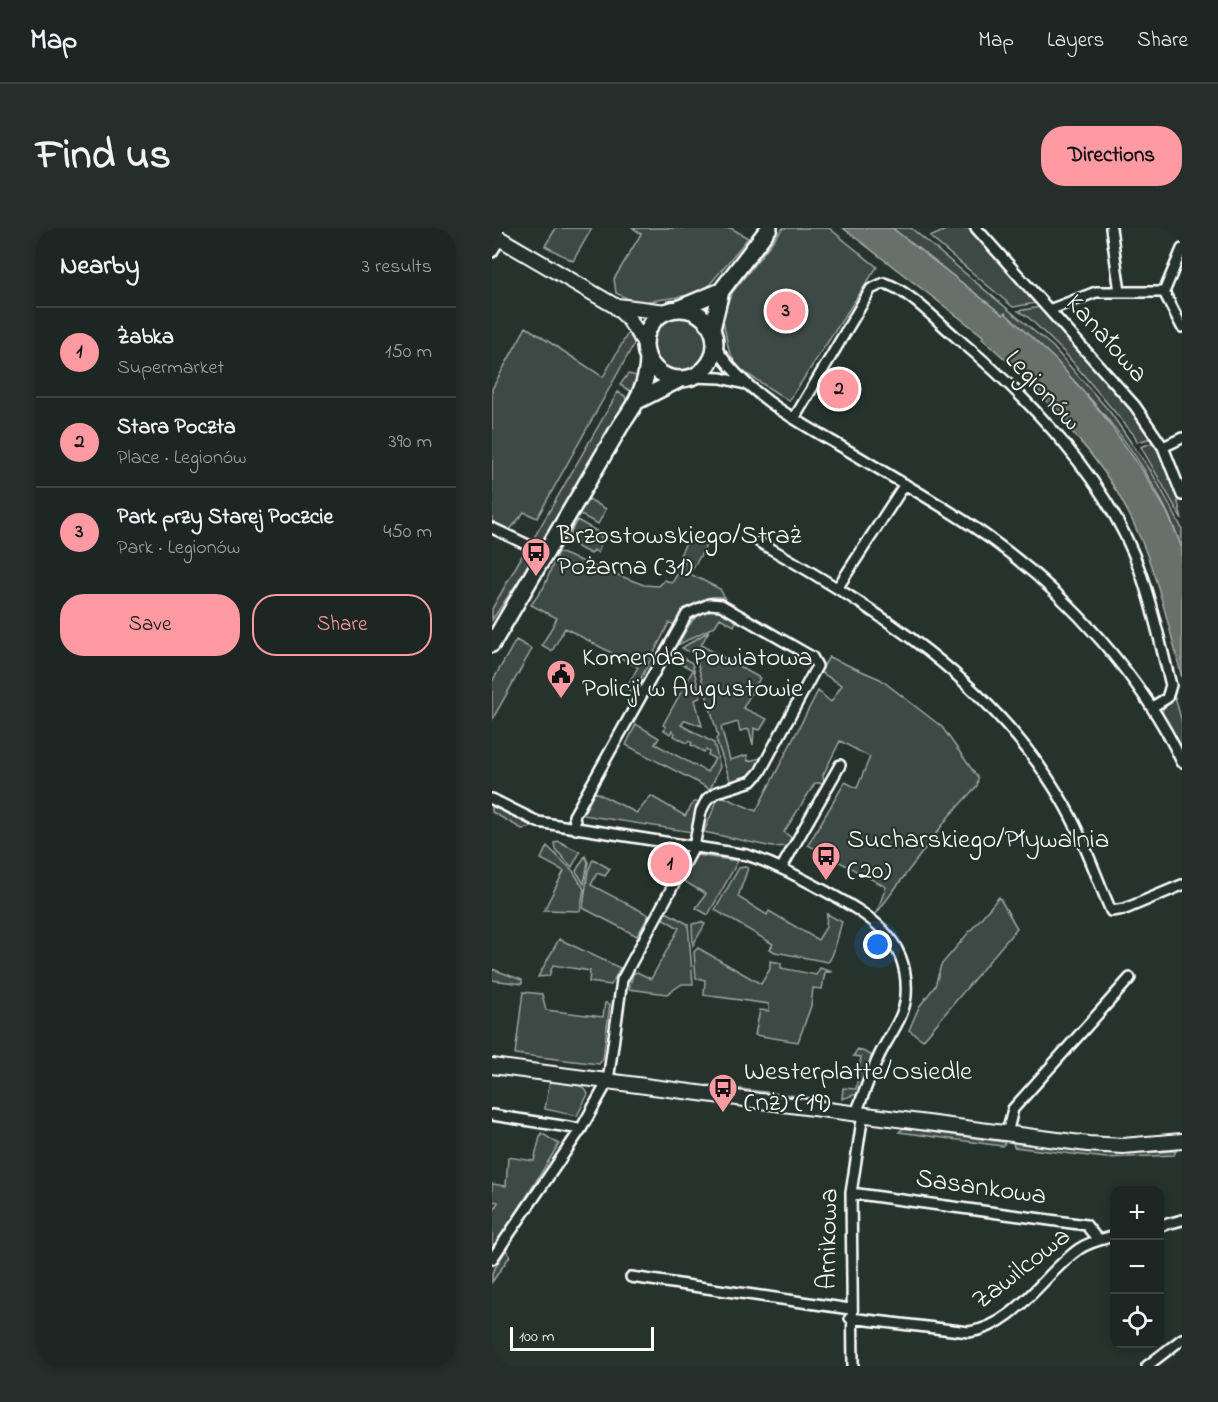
<!DOCTYPE html>
<meta charset="utf-8">
<style>
:root{--surface:#1c2622;--page:#252e2a;--text:#f1f3f6;--muted:#a0a5a5;--line:#3a4340;--accent:#ff9aa2}
body{margin:0;font-family:"Indie Flower",sans-serif;background:var(--page);color:var(--text)}
.controls{position:absolute;right:18px;bottom:18px;display:grid;overflow:hidden;border-radius:12px;box-shadow:0 3px 9px #0003}
.controls button{width:54px;height:54px;display:grid;place-items:center;padding:0;border:0;border-bottom:2px solid var(--line);background:var(--surface);color:var(--text);font:30px sans-serif}
.scale{position:absolute;left:18px;bottom:15px;width:144px;box-sizing:border-box;padding-left:6px;border:3px solid #fff;border-top:0;font-size:16px;line-height:21px;white-space:nowrap;color:#fff;-webkit-text-stroke:4px #26332d;paint-order:stroke}
.you{position:absolute;left:386px;top:717px;width:21px;height:21px;margin:-15px;border:4px solid #fff;border-radius:50%;background:#1a73e8;box-shadow:0 0 0 9px #1a73e833}
.badge{display:grid;place-items:center;width:39px;height:39px;border-radius:50%;background:var(--accent);color:#111;font-size:20px;font-weight:700}
.pin{position:absolute;translate:-50% -50%;border:3px solid #fff;box-shadow:0 2px 6px #0006}
.list{margin:0;padding:0;list-style:none}
h2{display:flex;justify-content:space-between;align-items:center;height:78px;margin:0;padding:0 24px;font-size:26px}
h2 small{font-size:20px;font-weight:400;color:var(--muted)}
.list li{display:grid;grid-template-columns:39px 1fr auto;gap:18px;align-items:center;box-sizing:border-box;height:90px;padding:0 24px;border-top:2px solid var(--line)}
.list b{display:block;font-size:22px;white-space:nowrap}
.list p{margin:0;font-size:20px;white-space:nowrap;color:var(--muted)}
.list em{font-size:20px;font-style:normal;color:var(--muted)}
.actions{display:flex;gap:12px;padding:18px 24px}
.actions a{flex:1;padding:14px 0;border:2px solid var(--accent);border-radius:24px;text-align:center;font-size:21px;color:var(--accent)}
.actions .main{background:var(--accent);color:#111}
.icon{flex:none;width:33px;height:33px;fill:none;stroke:currentColor;stroke-width:2;stroke-linecap:round;stroke-linejoin:round}
.map{position:relative;flex:none;width:690px;height:1138px;overflow:hidden;border-radius:24px}
header{display:flex;align-items:center;gap:36px;box-sizing:border-box;height:84px;padding:0 30px;background:var(--surface);border-bottom:2px solid var(--line)}
header strong{font-size:28px}
nav{display:flex;gap:33px;margin-inline-start:auto;font-size:21px}
.intro{display:flex;align-items:center;justify-content:space-between;box-sizing:border-box;height:144px;padding:0 36px}
h1{margin:0;font-size:42px}
.button{padding:15px 27px;border-radius:24px;background:var(--accent);color:#111;font-size:21px;font-weight:700}
main{display:flex;gap:36px;padding:0 36px}
aside{flex:1;background:var(--surface);border-radius:24px;box-shadow:0 3px 9px #0003}
.map>svg:first-child{display:block}
.green{fill:#3e4944;stroke:#9ea4a2;stroke-width:1.5}
.water{fill:#67706c;stroke:#a4a9a7;stroke-width:1.5}
.lines{fill:none;stroke-linecap:round;stroke-linejoin:round}
.street-casing{stroke:#fff;stroke-width:14}
.secondary-casing{stroke:#fff;stroke-width:18}
.primary-casing{stroke:#fff;stroke-width:20}
.street{stroke:#26332d;stroke-width:9}
.secondary{stroke:#26332d;stroke-width:14}
.primary{stroke:#26332d;stroke-width:15}
.labels{text-anchor:middle;dominant-baseline:central;stroke-width:4.5;stroke-linejoin:round;paint-order:stroke}
.street-label{font-size:27px;fill:#fff;stroke:#26332d}
.poi-label{font-size:27px;fill:#fff;stroke:#26332d;text-anchor:start}
</style>
<header>
<strong>Map</strong>
<nav><a>Map</a><a>Layers</a><a>Share</a></nav>
</header>
<div class="intro"><h1>Find us</h1><a class="button">Directions</a></div>
<main>
<aside>
<h2>Nearby<small>3 results</small></h2>
<ul class="list">
<li><span class="badge">1</span><div><b>Żabka</b><p>Supermarket</p></div><em>150 m</em></li>
<li><span class="badge">2</span><div><b>Stara Poczta</b><p>Place · Legionów</p></div><em>390 m</em></li>
<li><span class="badge">3</span><div><b>Park przy Starej Poczcie</b><p>Park · Legionów</p></div><em>450 m</em></li>
</ul>
<div class="actions"><a class="main">Save</a><a>Share</a></div>
</aside>
<div class="map">
<svg width="690" height="1138" viewBox="0 0 690 1138">
<rect width="100%" height="100%" fill="#26332d"/>
<filter id="ink" filterUnits="userSpaceOnUse"><feTurbulence type="fractalNoise" baseFrequency=".0167" numOctaves="2"/><feDisplacementMap in="SourceGraphic" scale="12" xChannelSelector="R" yChannelSelector="G"/><feConvolveMatrix kernelMatrix="1 2 1 2 8 2 1 2 1" color-interpolation-filters="sRGB"/></filter>
<g filter="url(#ink)">
<!-- green -->
<path class="green" d="M 64,0 L 100,0 L 81,33 L 53,18 Z
M 141,0 L 239,0 L 256,10 L 214,61 L 206,66 L 145,75 L 124,65 L 122,51 L 149,6 Z
M 291,0 L 337,0 L 385,39 L 297,173 L 246,140 L 237,123 L 230,88 L 240,65 Z
M 400,0 L 419,0 L 561,119 L 618,184 L 659,243 L 680,281 L 690,301 L 690,320 C 658,226 585,151 513,86 L 511,87 Z
M 458,0 L 477,0 L 544,75 L 521,79 L 438,9 Z
M 548,79 L 639,180 L 660,210 L 645,214 L 643,208 L 573,125 L 536,89 L 526,83 Z
M162 116a27 27 0 1 1 54 0a27 27 0 1 1-54 0Z
M 34,99 L 111,149 L 136,105 L 139,107 L 142,116 L 45,290 L 32,284 L 17,303 L 0,299 L 0,161 Z
M 136,146 L 150,149 L 142,165 L 128,157 Z
M 126,164 L 133,168 L 135,175 L 49,318 L 39,315 Z
M 662,214 L 683,262 L 690,291 L 649,219 Z
M 97,271 L 114,281 L 106,296 L 87,286 Z
M 85,292 L 108,305 L 110,311 L 106,325 L 102,322 L 99,326 L 74,313 Z
M 196,311 L 215,316 L 198,346 L 228,361 L 233,370 C 213,365 194,378 186,397 L 177,395 L 142,464 L 134,461 L 146,439 L 73,400 L 60,423 L 50,417 L 65,390 L 39,377 L 52,359 L 66,324 L 152,357 L 167,358 L 173,352 L 180,355 L 193,334 L 187,329 Z
M 34,321 L 40,324 L 42,330 L 0,392 L 0,381 Z
M 225,381 L 233,383 L 306,426 L 245,392 L 242,398 L 228,390 L 223,398 L 186,417 C 196,399 202,382 225,381 Z
M 217,403 L 209,417 L 268,450 L 251,480 L 275,491 L 268,502 L 262,500 L 261,517 L 257,501 L 248,503 L 246,494 L 229,499 L 238,532 L 255,527 L 256,533 L 269,530 L 263,545 L 239,555 L 224,511 L 226,508 L 203,427 L 190,420 Z
M 24,412 L 40,421 L 0,492 L 0,454 Z
M 183,425 L 200,435 L 209,469 L 203,472 L 210,498 L 193,492 L 189,497 L 222,515 L 228,539 L 218,561 L 134,517 L 144,496 L 167,510 L 163,516 L 215,544 L 223,531 L 216,527 L 217,524 L 214,522 L 212,524 L 199,517 L 200,515 L 197,513 L 195,515 L 182,508 L 183,505 L 180,503 L 178,506 L 172,502 L 174,499 L 171,497 L 201,442 L 179,430 Z
M 337,429 L 388,451 L 450,499 L 486,550 L 485,558 L 458,587 L 384,686 L 394,659 L 316,617 L 353,554 L 365,560 L 378,529 L 348,513 L 331,547 L 332,555 L 323,555 L 292,604 L 300,610 L 298,618 L 280,619 L 212,604 L 227,567 L 264,583 L 326,463 L 339,474 L 350,457 L 328,444 Z
M 683,469 L 690,494 L 690,523 L 670,485 L 671,481 Z
M 103,564 L 145,585 L 159,568 L 193,588 L 202,574 L 207,574 L 200,604 L 91,587 Z
M 0,578 L 41,599 L 30,601 L 0,584 Z
M 66,613 L 88,624 L 80,639 L 63,621 L 62,615 Z
M 55,618 L 81,643 L 92,661 L 88,683 L 52,682 L 72,643 L 49,631 Z
M 203,627 L 246,633 L 216,687 L 204,680 L 214,666 L 190,652 Z
M 93,628 L 96,634 L 92,656 L 84,643 Z
M 101,631 L 118,641 L 113,648 L 105,645 L 99,657 L 157,687 L 145,708 L 91,680 L 96,643 Z
M 253,639 L 256,640 L 246,669 L 275,687 L 277,683 L 326,712 L 334,699 L 335,686 L 350,694 C 346,705 343,728 336,734 L 283,724 L 278,721 L 281,716 L 223,682 L 247,640 Z
M 507,669 L 525,700 L 431,812 L 417,802 L 427,779 L 443,758 L 449,737 Z
M 174,684 L 196,696 L 201,756 L 190,756 L 175,766 L 137,761 L 141,746 L 145,744 L 159,751 L 187,700 L 170,690 Z
M 209,694 L 213,696 L 201,717 L 200,696 Z
M 67,711 L 128,740 L 119,757 L 97,754 L 98,743 L 61,737 L 57,748 L 46,749 Z
M 206,720 L 269,756 L 278,741 L 278,733 L 289,735 L 289,740 L 324,747 L 328,740 L 340,744 L 333,744 L 330,761 L 321,760 L 319,778 L 306,814 L 263,807 L 268,782 L 277,783 L 277,776 L 212,767 L 213,752 L 204,750 L 202,724 Z
M 0,741 L 30,752 L 30,756 L 0,752 Z
M 31,764 L 50,766 L 54,782 L 111,789 L 113,775 L 118,776 L 111,831 L 107,836 L 23,826 Z
M 366,821 L 379,827 L 380,837 L 365,866 L 350,871 L 351,860 L 364,861 L 369,829 L 361,828 Z
M 58,852 C 72,854 90,852 96,866 L 85,888 L 53,881 Z
M 217,857 L 337,872 L 339,876 L 208,859 Z
M 412,900 L 511,914 L 513,915 L 510,918 L 407,904 Z
M 49,905 L 67,916 L 4,1018 L 0,1016 L 0,987 L 6,974 L 0,973 L 0,956 L 14,958 L 16,929 L 42,933 Z
M 521,915 C 576,922 629,928 684,923 L 682,927 L 614,930 L 522,919 Z
M 14,1022 L 18,1028 L 0,1054 L 0,1045 Z"/>
<!-- water -->
<path class="water" d="M 351,0 L 400,0 L 511,87 L 513,85 L 564,132 L 612,188 L 653,246 L 675,284 L 690,320 L 690,450 C 666,354 650,281 581,205 L 582,203 L 527,144 L 490,110 L 491,108 Z"/>
<g class="lines">
<!-- street casing -->
<g class="street-casing">
<path id="street" d="M 484,0 L 643,178 L 671,219 L 690,267
M 619,0 L 628,64
M 0,24 L 8,11
M 672,64 L 690,21
M 557,82 L 604,64 L 672,64 L 690,99
M 223,118 C 257,173 324,202 377,235 C 418,260 461,283 500,312 C 575,366 651,450 690,534
M 199,149 L 229,150 L 253,156
M 303,189 L 379,61 L 392,55 C 415,61 445,93 464,109 C 536,169 617,253 648,343 C 661,380 669,419 679,457 L 675,470 L 660,479
M 671,219 L 690,210
M 0,300 L 53,325
M 267,314 C 384,381 499,452 569,571 C 590,606 603,646 619,683 L 633,681 L 690,657
M 346,359 L 413,256
M 0,571 L 46,594 L 255,627 C 283,636 307,649 333,663 C 377,687 418,710 414,768 C 412,790 398,806 388,826 C 379,845 372,865 364,885
M 290,639 L 348,537
M 0,887 L 89,901
M 515,906 L 521,881 L 638,750
M 359,965 L 594,997 L 606,1012
M 668,998 L 690,992
M 0,1031 L 89,901 L 116,853 L 130,752 L 202,619 L 209,583 L 215,571 L 225,564 L 260,553 L 268,544 L 325,438 L 320,429 L 229,377 L 217,376 L 195,386 L 82,588 L 84,601
M 139,1049 L 358,1081
M 358,1090 L 477,1104 C 524,1098 551,1046 587,1021 C 597,1014 611,1011 622,1008
M 361,1138 L 359,965 L 371,886
M 655,1138 L 690,1111"/>
</g>
<!-- secondary casing -->
<g class="secondary-casing">
<path id="secondary" d="M 0,6 L 123,78 L 135,89 L 153,115
M 125,78 L 174,84
M 0,838 L 596,916 L 631,918 L 690,913"/>
</g>
<!-- primary casing -->
<g class="primary-casing">
<path id="primary" d="M 188,80 L 229,63
M153 116a35 35 0 1 1 70 0a35 35 0 1 1-70 0Z
M 220,101 L 229,63 L 277,0
M 147,172 L 188,151
M 0,416 L 129,197 C 144,176 156,156 156,130"/>
</g>
<!-- street -->
<use href="#street" class="street"/>
<!-- secondary -->
<use href="#secondary" class="secondary"/>
<!-- primary -->
<use href="#primary" class="primary"/>
</g>
</g>
<!-- icons -->
<defs>
<g id="bus-pin" transform="scale(1.5)"><path d="M0 17L-7.5 6A9.5 9.5 0 1 1 7.5 6Z" fill="#ff9aa2" stroke="#26332d"/><path d="M-5-6H5V4H4V6H2V4H-2V6H-4V4H-5ZM-3.5-4V0h7V-4ZM-3.5 1.2v1.5H-2V1.2ZM2 1.2v1.5H3.5V1.2Z" fill="#111"/></g>
<g id="civic-pin" transform="scale(1.5)"><path d="M0 17L-7.5 6A9.5 9.5 0 1 1 7.5 6Z" fill="#ff9aa2" stroke="#26332d"/><path d="M-.6-6.5H3V-4.5H.6V-3L4-1V1h2V6H-6V1h2V-1L-.6-3ZM-1.2 2.5V6h2.4V2.5Z" fill="#111"/></g>
</defs>
<g fill-rule="evenodd">
<use href="#bus-pin" x="44" y="324"/>
<use href="#civic-pin" x="69" y="446"/>
<use href="#bus-pin" x="334" y="628"/>
<use href="#bus-pin" x="231" y="860"/>
</g>
<g class="labels">
<!-- street labels -->
<g class="street-label">
<text transform="translate(614 111) rotate(48)">Kanałowa</text>
<text transform="translate(550 163) rotate(47)">Legionów</text>
<text transform="translate(489 960) rotate(8)">Sasankowa</text>
<text transform="translate(337 1011) rotate(-89)">Arnikowa</text>
<text transform="translate(530 1041) rotate(-38)">Zawilcowa</text>
</g>
<!-- poi labels -->
<g class="poi-label">
<text x="65" y="308">Brzostowskiego/Straż<tspan x="65" dy="31">Pożarna (31)</tspan></text>
<text x="90" y="430">Komenda Powiatowa<tspan x="90" dy="31">Policji w Augustowie</tspan></text>
<text x="355" y="612">Sucharskiego/Pływalnia<tspan x="355" dy="31">(20)</tspan></text>
<text x="252" y="844">Westerplatte/Osiedle<tspan x="252" dy="31">(nż) (19)</tspan></text>
</g>
</g>
</svg>
<div class="controls">
<button>+</button>
<button>−</button>
<button><svg class="icon" aria-label="locate" viewBox="0 0 24 24"><circle cx="12" cy="12" r="6"/><path d="M12 2v4M12 18v4M2 12h4M18 12h4"/></svg></button>
</div>
<div class="scale">100 m</div>
<div class="you"></div>
<div class="pin badge" style="left:178px;top:636px">1</div>
<div class="pin badge" style="left:347px;top:161px">2</div>
<div class="pin badge" style="left:294px;top:83px">3</div>
</div>
</main>
